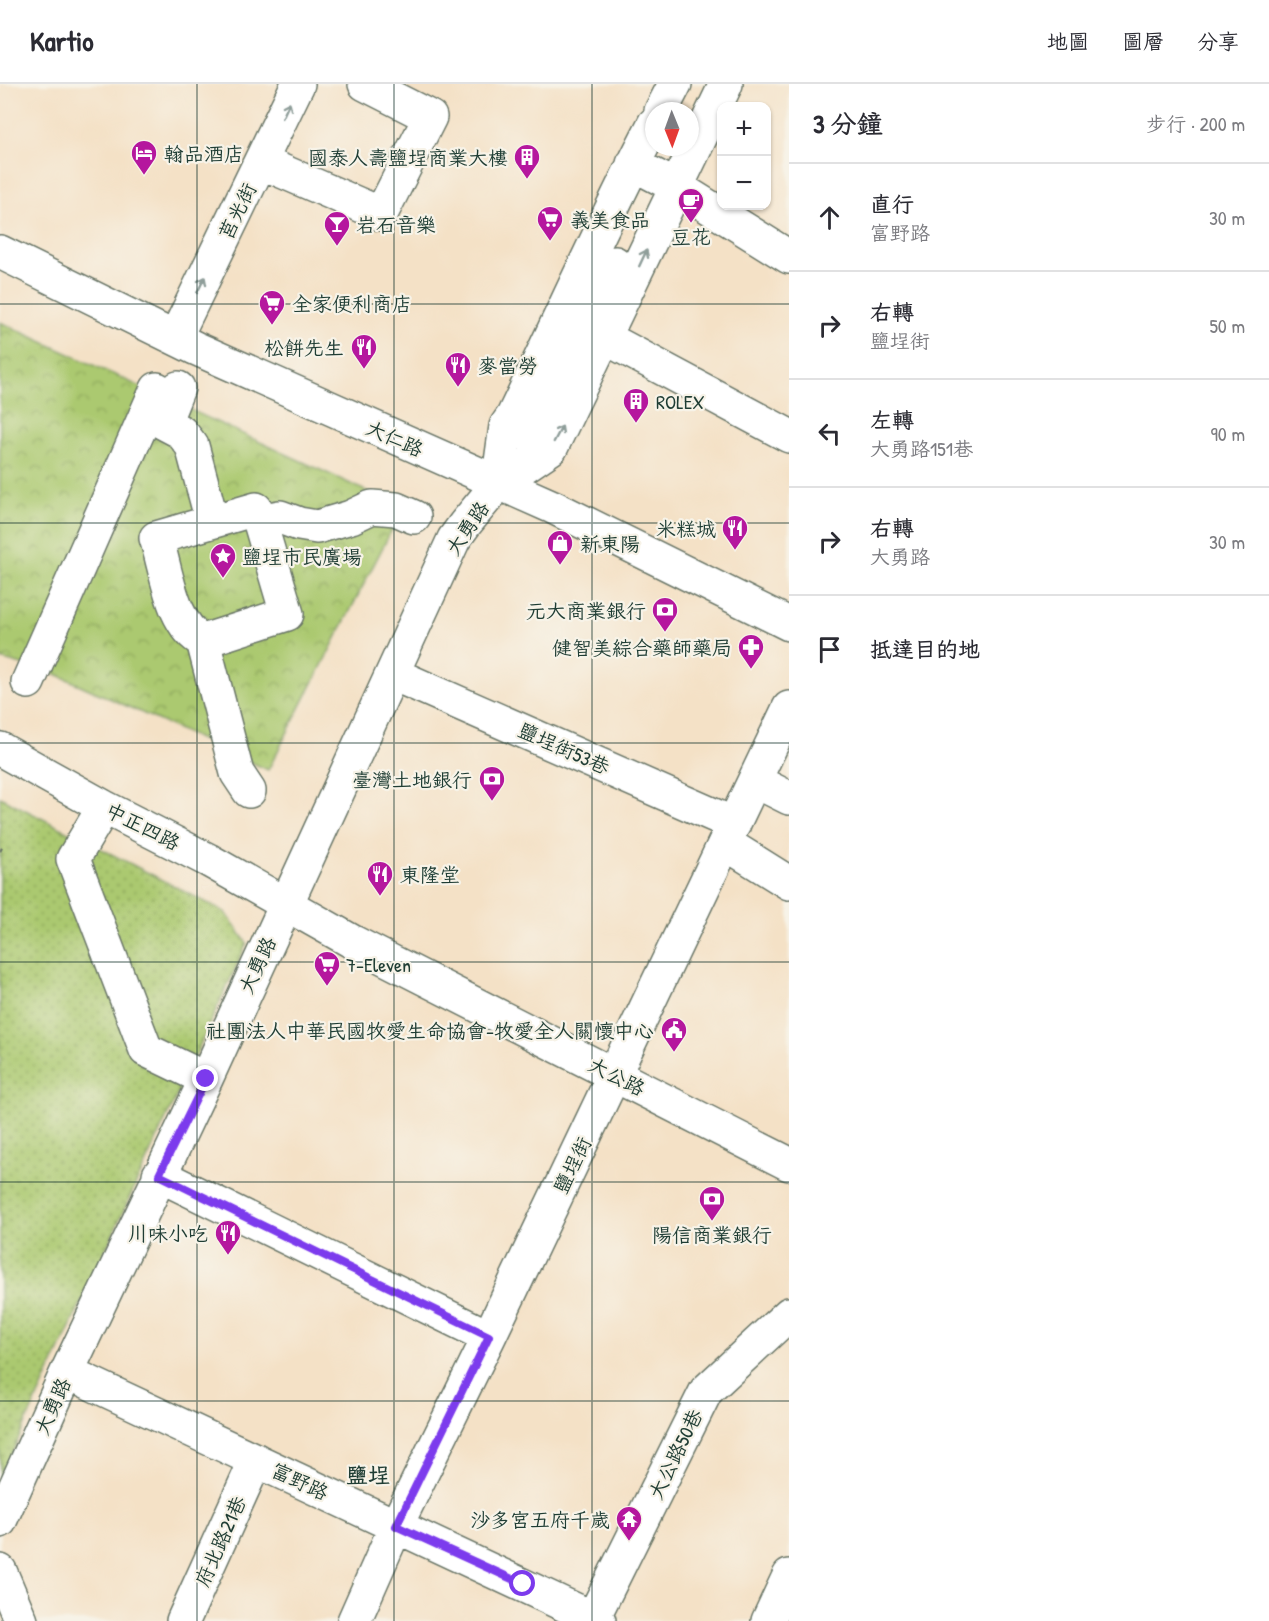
<!DOCTYPE html>
<html lang="zh-TW">
<meta charset="utf-8">
<style>
:root{--surface:#fff;--page:#f7f7f7;--text:#2b2b33;--muted:#7c7c81;--line:#e1e1e2}
body{margin:0;font-family:"Patrick Hand","LXGW WenKai TC",sans-serif;background:var(--page);color:var(--text)}
.controls{position:absolute;right:18px;top:18px;display:grid;overflow:hidden;border-radius:12px;box-shadow:0 2px 4px #0004}
.controls button{width:54px;height:54px;display:grid;place-items:center;padding:0;border:0;border-bottom:2px solid var(--line);background:var(--surface);color:var(--text);font:30px sans-serif}
.compass{position:absolute;left:645px;top:18px;width:54px;height:54px;border-radius:50%;background:var(--surface);box-shadow:0 2px 4px #0004;rotate:179deg}
.stop{position:absolute;width:18px;height:18px;margin:-14px;border:4px solid #7c3aed;border-radius:50%;background:#fff}
.stop.end{background:#7c3aed;border-color:#fff;box-shadow:0 2px 6px #0008}
.list{margin:0;padding:0;list-style:none}
h2{display:flex;justify-content:space-between;align-items:center;height:78px;margin:0;padding:0 24px;font-size:26px}
h2 small{font-size:20px;font-weight:400;color:var(--muted)}
.list li{display:grid;grid-template-columns:39px 1fr auto;gap:18px;align-items:center;box-sizing:border-box;height:108px;padding:0 24px;border-top:2px solid var(--line)}
.list b{display:block;font-size:22px;white-space:nowrap}
.list p{margin:0;font-size:20px;white-space:nowrap;color:var(--muted)}
.list em{font-size:20px;font-style:normal;color:var(--muted)}
.icon{flex:none;width:33px;height:33px;fill:none;stroke:currentColor;stroke-width:2;stroke-linecap:round;stroke-linejoin:round}
.map{position:relative;flex:none;width:789px;height:1537px;overflow:hidden}
header{display:flex;align-items:center;gap:36px;box-sizing:border-box;height:84px;padding:0 30px;background:var(--surface);border-bottom:2px solid var(--line)}
header strong{font-size:28px}
nav{display:flex;gap:33px;margin-inline-start:auto;font-size:21px}
main{display:flex}
aside{flex:1;background:var(--surface)}
.map>svg:first-child{display:block}
.grass{fill:url(#grass-dots);stroke:#658352;stroke-width:1.5}
.park{fill:url(#park-crowns);stroke:#658352;stroke-width:1.5}
.lines{fill:none;stroke-linecap:round;stroke-linejoin:round}
.minor-casing{stroke:#6a7667;stroke-width:36}
.path{stroke:#6a7667;stroke-width:4;stroke-dasharray:4.5 4.5;stroke-linecap:butt}
.minor{stroke:#fff;stroke-width:33}
.oneway{stroke:#8f9e9a}
.route{stroke:#7c3aed;stroke-width:8}
.grid{fill:none;stroke:#1f3d34;stroke-width:1.5;stroke-opacity:0.55}
.labels{text-anchor:middle;dominant-baseline:central;stroke-width:4.5;stroke-linejoin:round;paint-order:stroke}
.poi-label{font-size:20px;fill:#1f3d34;stroke:#f7f3e8;text-anchor:start}
.street-label{font-size:20px;fill:#1f3d34;stroke:#f7f3e8}
.quarter-label{font-size:22px;font-weight:bold;fill:#1f3d34;stroke:#f7f3e8}
</style>
<header>
<strong>Kartio</strong>
<nav><a>地圖</a><a>圖層</a><a>分享</a></nav>
</header>
<main>
<div class="map">
<svg width="789" height="1537" viewBox="0 0 789 1537">
<defs>
<pattern id="grass-dots" width="8" height="8" patternUnits="userSpaceOnUse" patternTransform="scale(1.5)"><rect width="8" height="8" fill="#abc96f"/><path d="M2 2h.1M6 6h.1" fill="none" stroke="#8ba45c" stroke-width="1.8" stroke-linecap="round"/></pattern>
<pattern id="park-crowns" width="20" height="18" patternUnits="userSpaceOnUse" patternTransform="scale(1.5)"><rect width="20" height="18" fill="#abc96f"/><path d="M2 6a3 3 0 1 1 6 0M12 15a3 3 0 1 1 6 0" fill="none" stroke="#8ba45c"/></pattern>
</defs>
<rect width="100%" height="100%" fill="#f7f3e8"/>
<filter id="ink" filterUnits="userSpaceOnUse"><feTurbulence type="fractalNoise" baseFrequency=".0167" numOctaves="2"/><feDisplacementMap in="SourceGraphic" scale="12" xChannelSelector="R" yChannelSelector="G"/><feConvolveMatrix kernelMatrix="1 2 1 2 8 2 1 2 1" color-interpolation-filters="sRGB"/></filter>
<filter id="wash" filterUnits="userSpaceOnUse"><feTurbulence type="fractalNoise" baseFrequency=".008" numOctaves="4" result="noise"/><feDisplacementMap in="SourceGraphic" scale="24" xChannelSelector="R" yChannelSelector="G"/><feGaussianBlur stdDeviation="1.35" result="paint"/><feColorMatrix in="noise" values="0 0 0 0 0 0 0 0 0 0 0 0 0 0 0 0 0 1.4 0 .05"/><feComposite in="paint" operator="in"/></filter>
<g filter="url(#wash)">
<rect width="100%" height="100%" fill="#f4e1c6"/>
<!-- grass -->
<path class="grass" d="M 0,713 L 225,828 L 247,859 L 0,1395 Z"/>
<!-- park -->
<path class="park" d="M 0,238 L 403,424 L 268,686 L 58,591 L 0,575 Z"/>
</g>
<g filter="url(#ink)">
<g class="lines">
<!-- minor casing -->
<g class="minor-casing">
<path id="minor" d="M 661,27 L 675,0
M 261,78 L 381,130 L 430,33 L 365,0
M 633,80 L 677,103 L 789,173
M 0,168 L 195,264 L 553,423 L 789,540
M 587,244 L 789,352
M 175,254 L 298,0
M 178,304 L 164,339 L 181,348 L 192,362 L 212,437
M 531,353 L 615,179
M 498,400 L 506,342 L 513,332 C 560,235 604,136 654,40
M 260,437 L 280,433 L 299,440 L 317,443 L 351,433 L 372,423 L 396,425 L 414,433
M 203,557 C 171,540 167,487 156,454 L 256,425 L 287,530 L 203,557 L 237,689 L 249,707
M 393,590 L 734,740
M 28,598 L 157,305
M 0,665 L 104,723 L 208,776 L 353,858 L 789,1080
M 755,697 L 789,714
M 104,723 L 73,775 L 146,966 L 206,995
M 725,759 L 789,799
M 159,1091 L 489,1253
M 67,1288 L 599,1537
M 0,1437 L 67,1288 L 206,995 L 454,455 L 465,440 L 498,400 L 551,364 L 726,0
M 0,1487 L 21,1537
M 593,1534 L 706,1307 L 789,1230
M 183,1537 L 256,1376
M 354,1537 L 396,1442 L 489,1253 L 789,624
M 768,1537 L 789,1492"/>
</g>
<!-- path -->
<path class="path" d="M 0,765 L 2,766"/>
<!-- minor -->
<use href="#minor" class="minor"/>
</g>
<!-- one-way arrows -->
<defs><path id="oneway-shaft" d="M-6 0H5M1.5-3L5.5 0L1.5 3" fill="none" stroke-width="1.6" stroke-linecap="round" stroke-linejoin="round" transform="scale(1.5)"/></defs>
<g class="oneway">
<use href="#oneway-shaft" transform="translate(286 26) rotate(-65)"/>
<use href="#oneway-shaft" transform="translate(643 174) rotate(-65)"/>
<use href="#oneway-shaft" transform="translate(201 201) rotate(-64)"/>
<use href="#oneway-shaft" transform="translate(558 350) rotate(-62)"/>
</g>
</g>
<g class="lines" filter="url(#ink)">
<!-- route -->
<path class="route" d="M 206,995 L 159,1091 L 489,1252 L 396,1442 L 523,1500"/>
</g>
<!-- grid -->
<path class="grid" d="M 197,0 L 197,1537M 394,0 L 394,1537M 592,0 L 592,1537M 0,220 L 789,220M 0,439 L 789,439M 0,659 L 789,659M 0,878 L 789,878M 0,1098 L 789,1098M 0,1317 L 789,1317"/>
<!-- icons -->
<defs>
<g id="hotel-pin" transform="scale(1.35)"><path d="M0 17L-7.5 6A9.5 9.5 0 1 1 7.5 6Z" fill="#b5179e" stroke="#f7f3e8"/><path d="M-6-4.5h1.5V1H6V5H4.5V3h-9V5H-6ZM-4 0a1.8 1.8 0 1 1 3.6 0ZM.5 0V-2.5h3Q6-2.5 6 0Z" fill="#fff"/></g>
<g id="building-pin" transform="scale(1.35)"><path d="M0 17L-7.5 6A9.5 9.5 0 1 1 7.5 6Z" fill="#b5179e" stroke="#f7f3e8"/><path d="M-4-6H4V6H1V3H-1V6H-4ZM-2.5-4.3h1.7v1.8h-1.7ZM.8-4.3h1.7v1.8H.8ZM-2.5-1h1.7V.8h-1.7ZM.8-1h1.7V.8H.8Z" fill="#fff"/></g>
<g id="cafe-pin" transform="scale(1.35)"><path d="M0 17L-7.5 6A9.5 9.5 0 1 1 7.5 6Z" fill="#b5179e" stroke="#f7f3e8"/><path d="M-5.5-4.5H6V0H3Q3 3.5 0 3.5H-2.5Q-5.5 3.5-5.5 0ZM3-3.2v2h1.7v-2ZM-6 4.5H4V6H-6Z" fill="#fff"/></g>
<g id="supermarket-pin" transform="scale(1.35)"><path d="M0 17L-7.5 6A9.5 9.5 0 1 1 7.5 6Z" fill="#b5179e" stroke="#f7f3e8"/><path d="M-6-5.5h2.5l.6 2H6L4.5 2H-2.5L-4.4-4H-6ZM-1.5 3.2a1.3 1.3 0 1 0 .1 0ZM3 3.2a1.3 1.3 0 1 0 .1 0Z" fill="#fff"/></g>
<g id="bar-pin" transform="scale(1.35)"><path d="M0 17L-7.5 6A9.5 9.5 0 1 1 7.5 6Z" fill="#b5179e" stroke="#f7f3e8"/><path d="M-6-5H6L.8 .8V4.5H3.5V6h-7V4.5H-.8V.8Z" fill="#fff"/></g>
<g id="restaurant-pin" transform="scale(1.35)"><path d="M0 17L-7.5 6A9.5 9.5 0 1 1 7.5 6Z" fill="#b5179e" stroke="#f7f3e8"/><path d="M-5-6h1v4h1v-4h1v4h1v-4h1v5L-1.5 .5V6h-2V.5L-5-1ZM5-6V6H3V1.5H1.5Q1.5-4 5-6Z" fill="#fff"/></g>
<g id="shop-pin" transform="scale(1.35)"><path d="M0 17L-7.5 6A9.5 9.5 0 1 1 7.5 6Z" fill="#b5179e" stroke="#f7f3e8"/><path d="M-5-2.5h2.3a2.7 3.5 0 0 1 5.4 0H5L5.5 6h-11ZM-1.5-2.5h3a1.5 2.3 0 0 0-3 0Z" fill="#fff"/></g>
<g id="sight-pin" transform="scale(1.35)"><path d="M0 17L-7.5 6A9.5 9.5 0 1 1 7.5 6Z" fill="#b5179e" stroke="#f7f3e8"/><path d="M0-6L1.8-2.2L6-1.7L2.9 1.2L3.7 5.4L0 3.3L-3.7 5.4L-2.9 1.2L-6-1.7L-1.8-2.2Z" fill="#fff"/></g>
<g id="bank-pin" transform="scale(1.35)"><path d="M0 17L-7.5 6A9.5 9.5 0 1 1 7.5 6Z" fill="#b5179e" stroke="#f7f3e8"/><path d="M-6-4H6V4H-6ZM0-2.3a2.3 2.3 0 1 0 0 4.6a2.3 2.3 0 1 0 0-4.6Z" fill="#fff"/></g>
<g id="pharmacy-pin" transform="scale(1.35)"><path d="M0 17L-7.5 6A9.5 9.5 0 1 1 7.5 6Z" fill="#b5179e" stroke="#f7f3e8"/><path d="M-2-6h4v4h4v4h-4v4h-4v-4h-4v-4h4Z" fill="#fff"/></g>
<g id="civic-pin" transform="scale(1.35)"><path d="M0 17L-7.5 6A9.5 9.5 0 1 1 7.5 6Z" fill="#b5179e" stroke="#f7f3e8"/><path d="M-.6-6.5H3V-4.5H.6V-3L4-1V1h2V6H-6V1h2V-1L-.6-3ZM-1.2 2.5V6h2.4V2.5Z" fill="#fff"/></g>
<g id="temple-pin" transform="scale(1.35)"><path d="M0 17L-7.5 6A9.5 9.5 0 1 1 7.5 6Z" fill="#b5179e" stroke="#f7f3e8"/><path d="M0-6L5-2H3V0L6.5 2.5H4V6H1.5V3h-3V6H-4V2.5H-6.5L-3 0V-2H-5Z" fill="#fff"/></g>
</defs>
<g fill-rule="evenodd">
<use href="#hotel-pin" x="144" y="69"/>
<use href="#building-pin" x="527" y="73"/>
<use href="#cafe-pin" x="691" y="117"/>
<use href="#supermarket-pin" x="550" y="135"/>
<use href="#bar-pin" x="337" y="140"/>
<use href="#supermarket-pin" x="272" y="219"/>
<use href="#restaurant-pin" x="364" y="263"/>
<use href="#restaurant-pin" x="458" y="281"/>
<use href="#building-pin" x="636" y="317"/>
<use href="#restaurant-pin" x="735" y="444"/>
<use href="#shop-pin" x="560" y="459"/>
<use href="#sight-pin" x="223" y="472"/>
<use href="#bank-pin" x="665" y="526"/>
<use href="#pharmacy-pin" x="751" y="563"/>
<use href="#bank-pin" x="492" y="695"/>
<use href="#restaurant-pin" x="380" y="790"/>
<use href="#supermarket-pin" x="327" y="880"/>
<use href="#civic-pin" x="674" y="946"/>
<use href="#bank-pin" x="712" y="1115"/>
<use href="#restaurant-pin" x="228" y="1149"/>
<use href="#temple-pin" x="629" y="1435"/>
</g>
<g class="labels">
<!-- poi labels -->
<g class="poi-label">
<text x="164" y="69">翰品酒店</text>
<text x="508" y="73" text-anchor="end">國泰人壽鹽埕商業大樓</text>
<text x="570" y="135">義美食品</text>
<text x="356" y="140">岩石音樂</text>
<text x="691" y="152" text-anchor="middle">豆花</text>
<text x="292" y="219">全家便利商店</text>
<text x="344" y="263" text-anchor="end">松餅先生</text>
<text x="478" y="281">麥當勞</text>
<text x="656" y="317">ROLEX</text>
<text x="716" y="444" text-anchor="end">米糕城</text>
<text x="580" y="459">新東陽</text>
<text x="242" y="472">鹽埕市民廣場</text>
<text x="646" y="526" text-anchor="end">元大商業銀行</text>
<text x="732" y="563" text-anchor="end">健智美綜合藥師藥局</text>
<text x="472" y="695" text-anchor="end">臺灣土地銀行</text>
<text x="400" y="790">東隆堂</text>
<text x="346" y="880">7-Eleven</text>
<text x="654" y="946" text-anchor="end">社團法人中華民國牧愛生命協會-牧愛全人關懷中心</text>
<text x="208" y="1149" text-anchor="end">川味小吃</text>
<text x="712" y="1150" text-anchor="middle">陽信商業銀行</text>
<text x="610" y="1435" text-anchor="end">沙多宮五府千歲</text>
</g>
<!-- street labels -->
<g class="street-label">
<text transform="translate(237 127) rotate(-64)">莒光街</text>
<text transform="translate(395 354) rotate(24)">大仁路</text>
<text transform="translate(467 444) rotate(-56)">大勇路</text>
<text transform="translate(564 664) rotate(24)">鹽埕街53巷</text>
<text transform="translate(143 742) rotate(27)">中正四路</text>
<text transform="translate(257 881) rotate(-65)">大勇路</text>
<text transform="translate(617 992) rotate(27)">大公路</text>
<text transform="translate(572 1081) rotate(-64)">鹽埕街</text>
<text transform="translate(52 1322) rotate(-66)">大勇路</text>
<text transform="translate(675 1370) rotate(-64)">大公路50巷</text>
<text transform="translate(300 1397) rotate(25)">富野路</text>
<text transform="translate(220 1457) rotate(-66)">府北路21巷</text>
</g>
<!-- quarter labels -->
<g class="quarter-label">
<text x="368" y="1391">鹽埕</text>
</g>
</g>
</svg>
<div class="controls">
<button>+</button>
<button>−</button>
</div>
<svg class="compass" viewBox="-18 -18 36 36"><path d="M0-13l5 13h-10z" fill="#e53935"/><path d="M0 13l5-13h-10z" fill="#7c7c81"/></svg>
<div class="stop" style="left:523px;top:1500px"></div>
<div class="stop end" style="left:206px;top:995px"></div>
</div>
<aside>
<h2>3 分鐘<small>步行 · 200 m</small></h2>
<ul class="list">
<li><svg class="icon" aria-label="ahead" viewBox="0 0 24 24"><path d="M12 20V5M6 11l6-6 6 6"/></svg><div><b>直行</b><p>富野路</p></div><em>30 m</em></li>
<li><svg class="icon" aria-label="right" viewBox="0 0 24 24"><path d="M7 20v-9h11M14 6l5 5-5 5"/></svg><div><b>右轉</b><p>鹽埕街</p></div><em>50 m</em></li>
<li><svg class="icon" aria-label="left" viewBox="0 0 24 24"><path d="M17 20v-9H6M10 6l-5 5 5 5"/></svg><div><b>左轉</b><p>大勇路151巷</p></div><em>90 m</em></li>
<li><svg class="icon" aria-label="right" viewBox="0 0 24 24"><path d="M7 20v-9h11M14 6l5 5-5 5"/></svg><div><b>右轉</b><p>大勇路</p></div><em>30 m</em></li>
<li><svg class="icon" aria-label="arrive" viewBox="0 0 24 24"><path d="M6 21V4h12l-3 4 3 4H6"/></svg><div><b>抵達目的地</b></div></li>
</ul>
</aside>
</main>
